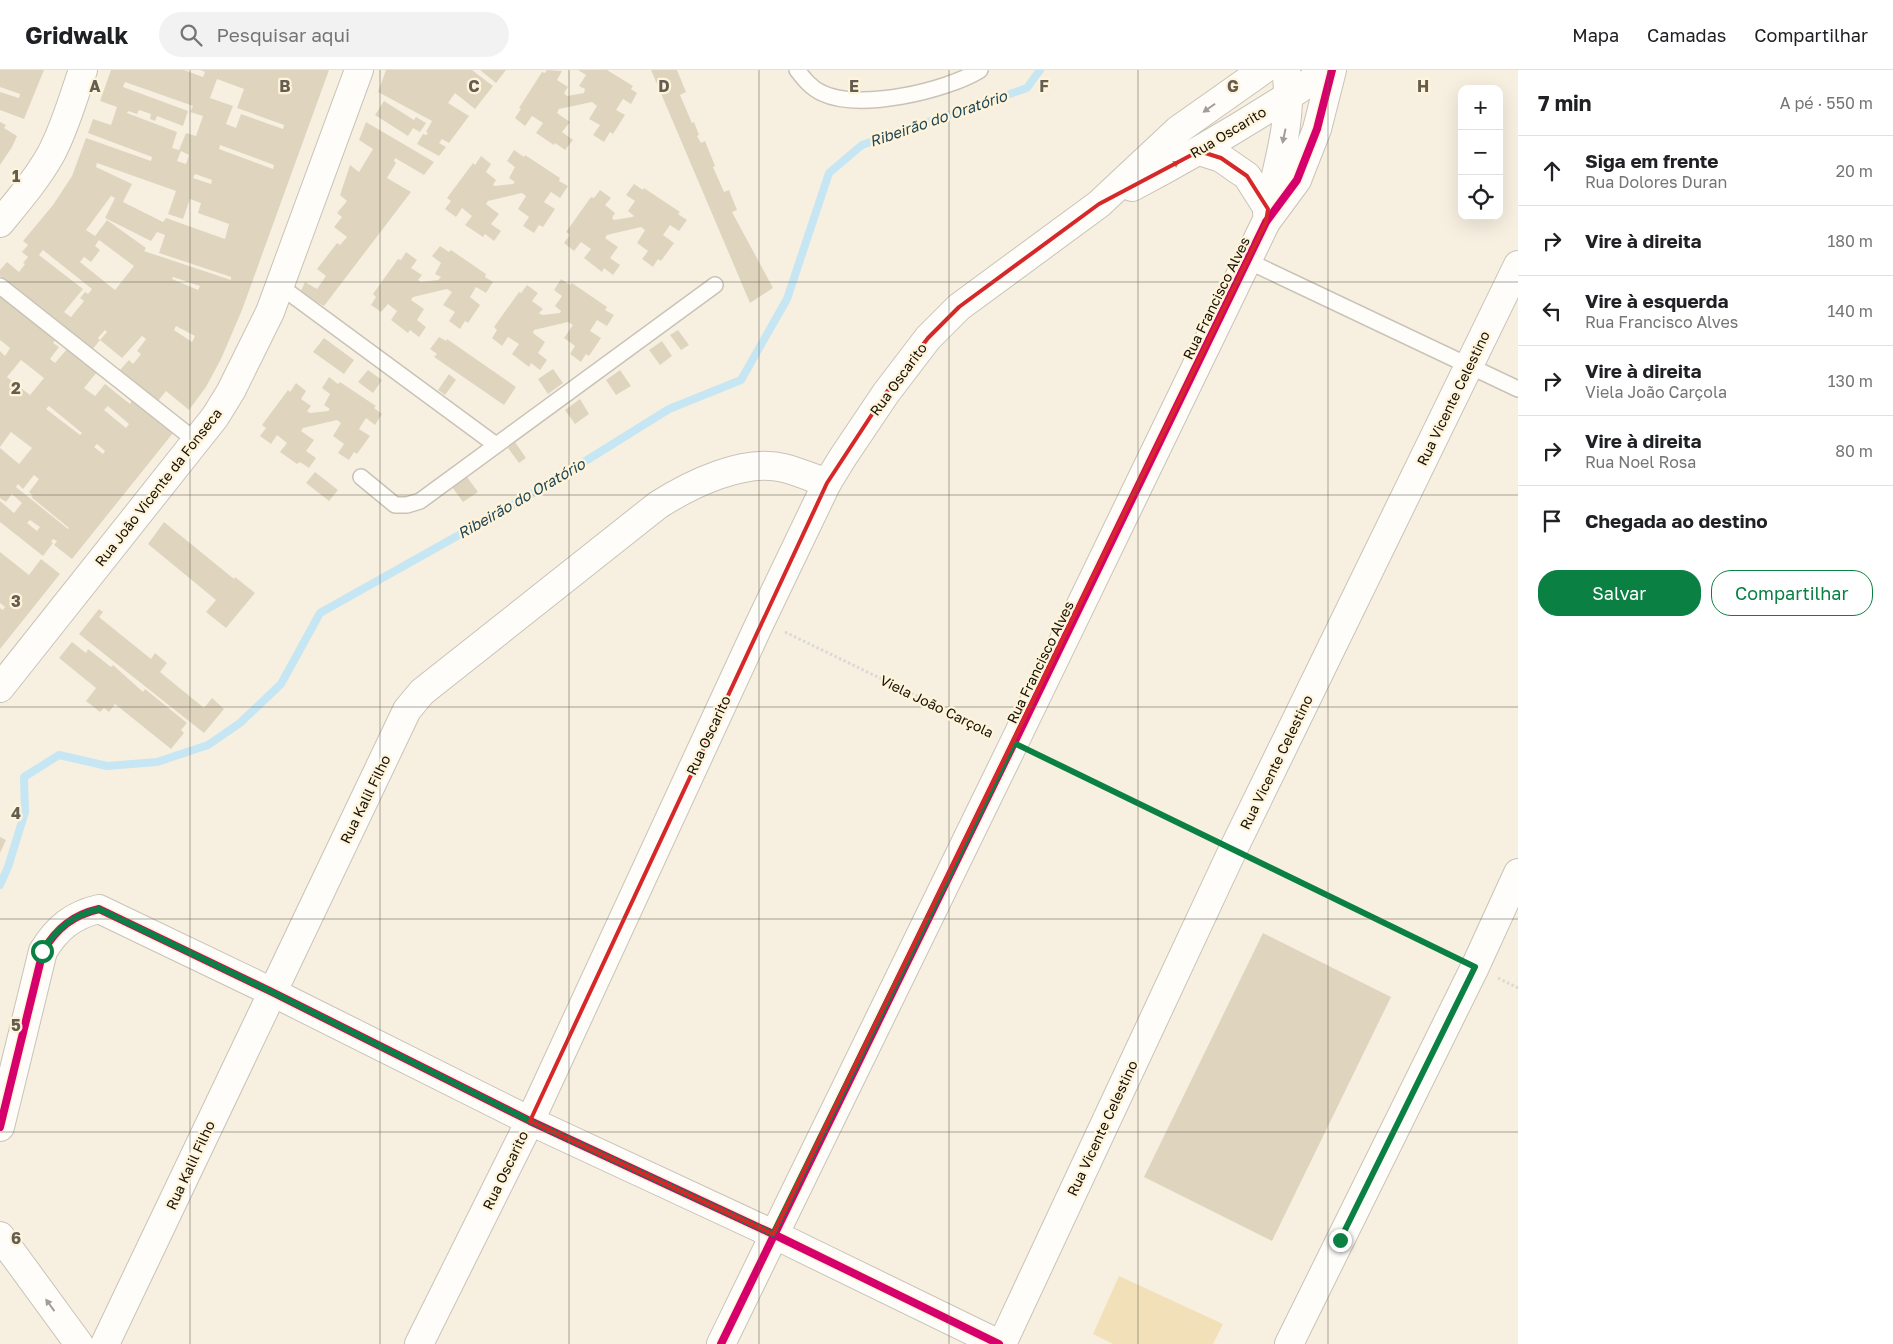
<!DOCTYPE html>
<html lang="pt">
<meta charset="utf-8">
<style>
:root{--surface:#fff;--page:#f2f2f2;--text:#202124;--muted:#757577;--line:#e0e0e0;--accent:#0b8043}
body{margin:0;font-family:"Golos Text",sans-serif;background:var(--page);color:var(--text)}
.controls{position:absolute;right:15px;top:15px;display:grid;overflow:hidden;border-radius:10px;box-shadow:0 5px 20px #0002}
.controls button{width:45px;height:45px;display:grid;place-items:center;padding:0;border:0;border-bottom:1px solid var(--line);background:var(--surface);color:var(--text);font:25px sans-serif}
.stop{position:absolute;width:15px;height:15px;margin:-11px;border:4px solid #0b8043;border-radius:50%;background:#fff}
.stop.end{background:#0b8043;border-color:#fff;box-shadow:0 1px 5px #0008}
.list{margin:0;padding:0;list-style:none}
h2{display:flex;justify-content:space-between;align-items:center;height:65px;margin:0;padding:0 20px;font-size:21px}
h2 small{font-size:16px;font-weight:400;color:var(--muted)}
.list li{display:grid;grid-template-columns:32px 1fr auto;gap:15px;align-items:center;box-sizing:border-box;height:70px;padding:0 20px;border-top:1px solid var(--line)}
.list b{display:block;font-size:19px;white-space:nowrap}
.list p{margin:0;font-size:16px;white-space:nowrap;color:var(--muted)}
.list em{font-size:16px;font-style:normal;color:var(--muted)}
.actions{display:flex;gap:10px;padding:15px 20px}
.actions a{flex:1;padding:11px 0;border:1px solid var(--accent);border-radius:20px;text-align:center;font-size:18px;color:var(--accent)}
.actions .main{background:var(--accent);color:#fff}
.icon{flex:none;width:28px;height:28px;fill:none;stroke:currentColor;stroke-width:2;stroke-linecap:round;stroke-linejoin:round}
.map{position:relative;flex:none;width:1518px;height:1274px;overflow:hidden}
header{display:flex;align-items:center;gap:30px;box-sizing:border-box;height:70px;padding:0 25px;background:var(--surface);border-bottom:1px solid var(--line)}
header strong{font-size:24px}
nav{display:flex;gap:28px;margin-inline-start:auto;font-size:18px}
.search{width:350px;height:45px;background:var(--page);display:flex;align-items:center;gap:12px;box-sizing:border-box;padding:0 18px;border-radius:28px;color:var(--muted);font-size:19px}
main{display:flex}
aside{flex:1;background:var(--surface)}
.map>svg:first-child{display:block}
.pitch{fill:#f2e1b8}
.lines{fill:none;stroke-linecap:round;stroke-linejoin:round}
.stream{stroke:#c5e6f2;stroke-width:8}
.building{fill:#dfd5bf;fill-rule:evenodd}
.lane-casing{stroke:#c9c3b7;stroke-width:18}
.street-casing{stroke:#c9c3b7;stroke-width:30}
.secondary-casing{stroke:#c9c3b7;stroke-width:30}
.path{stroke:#dbd9d4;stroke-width:3;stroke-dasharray:2.5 2.5;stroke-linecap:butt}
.lane{stroke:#fefdfa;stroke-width:15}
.street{stroke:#fefdfa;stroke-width:28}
.secondary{stroke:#fefdfa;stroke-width:28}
.cycleway-casing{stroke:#fff4d9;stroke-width:11}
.cycleway{stroke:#d6006c;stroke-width:8}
.oneway{fill:#a19e98}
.route{stroke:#0b8043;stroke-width:6}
.marked{fill:none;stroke:#d62828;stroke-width:4;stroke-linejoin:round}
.grid{fill:none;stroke:#645e52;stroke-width:1;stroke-opacity:0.55}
.labels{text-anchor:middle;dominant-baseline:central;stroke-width:4.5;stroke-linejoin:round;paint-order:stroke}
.street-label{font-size:14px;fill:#151005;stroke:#fff4d9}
.water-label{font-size:15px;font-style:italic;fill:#204859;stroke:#fff4d9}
.grid-label{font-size:16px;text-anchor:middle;font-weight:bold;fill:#645e52;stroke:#fff4d9;stroke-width:4.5;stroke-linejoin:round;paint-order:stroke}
</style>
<header>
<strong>Gridwalk</strong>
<div class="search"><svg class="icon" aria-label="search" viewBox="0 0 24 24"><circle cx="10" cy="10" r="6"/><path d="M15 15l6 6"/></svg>Pesquisar aqui</div>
<nav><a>Mapa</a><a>Camadas</a><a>Compartilhar</a></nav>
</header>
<main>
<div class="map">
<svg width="1518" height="1274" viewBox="0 0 1518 1274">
<rect width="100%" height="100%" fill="#f7f0e1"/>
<!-- pitch -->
<path class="pitch" d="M 1119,1206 L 1223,1254 L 1213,1274 L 1113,1274 L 1093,1264 Z"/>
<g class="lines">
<!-- stream -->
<path class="stream" d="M 0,815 L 8,797 L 25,742 L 24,707 L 59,685 L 107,696 L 157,692 L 208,675 L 240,653 L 281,614 L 320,543 L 539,420 L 669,339 L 741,310 L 787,229 L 829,103 L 862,75 L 1027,18 L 1040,0"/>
</g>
<!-- building -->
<path class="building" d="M 0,0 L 44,0 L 24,49 L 0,40 L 0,22 L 19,28 L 20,24 L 0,17 Z
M 111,0 L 184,0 L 203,7 L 205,2 L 200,0 L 329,0 L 242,240 L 221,289 L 206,317 L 189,340 L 166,321 L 158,331 L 119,301 L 129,290 L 133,294 L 141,284 L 137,281 L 146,269 L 142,266 L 122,288 L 100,270 L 107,262 L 105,260 L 98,268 L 100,270 L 92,280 L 0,206 L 0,200 L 7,192 L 19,202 L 25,194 L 23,193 L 28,187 L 22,182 L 28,175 L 23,171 L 53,135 L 72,106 L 86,68 L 151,91 L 152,87 L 88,63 L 93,49 L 111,55 L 117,37 L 100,31 ZM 217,9 L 244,19 L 237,38 L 284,55 L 283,59 L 241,44 L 236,58 L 226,54 L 233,36 L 210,28 ZM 125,12 L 193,36 L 190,42 L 203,46 L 196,66 L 186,63 L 179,80 L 172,78 L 177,62 L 127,43 L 128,41 L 137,44 L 139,40 L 151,44 L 150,49 L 155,51 L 157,46 L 183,56 L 188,41 L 123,17 ZM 220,75 L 274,95 L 273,99 L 219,79 ZM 181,81 L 189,85 L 186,94 L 177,91 ZM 97,93 L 176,121 L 168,144 L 183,149 L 190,129 L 201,133 L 198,143 L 229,154 L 225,169 L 166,148 L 163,152 L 123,132 L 132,114 L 96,97 ZM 195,104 L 212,110 L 211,114 L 193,108 ZM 111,126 L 115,128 L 105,148 L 151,171 L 157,162 L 165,165 L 159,183 L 231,207 L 231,210 L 144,181 L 146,178 L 107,150 L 95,166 L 86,160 ZM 99,170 L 134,196 L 115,220 L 80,192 L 84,187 L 91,192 L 100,180 L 95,176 ZM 43,180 L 92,219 L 88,224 L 85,222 L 80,228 L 84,231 L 71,247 L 64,242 L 83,219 L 39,185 ZM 173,207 L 200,216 L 198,220 L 172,209 ZM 176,256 L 195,266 L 192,272 L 174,260 Z
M 386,0 L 472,0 L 493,16 L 475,39 L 455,23 L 448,33 L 469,46 L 449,73 L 442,69 L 439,73 L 446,77 L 439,86 L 417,74 L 423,64 L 426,65 L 428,63 L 426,62 L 432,51 L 378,22 Z
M 480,0 L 506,0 L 496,13 Z
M 547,0 L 562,1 L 557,10 L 568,17 L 564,23 L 567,26 L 584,23 L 585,19 L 579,16 L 586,5 L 578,0 L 607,0 L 633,16 L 631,19 L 637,23 L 631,34 L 623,29 L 616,40 L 625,45 L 613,64 L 610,62 L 604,72 L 593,65 L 600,55 L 589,49 L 597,36 L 592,32 L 559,39 L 557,43 L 570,52 L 562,62 L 573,70 L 565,80 L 555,73 L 554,75 L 536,63 L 543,53 L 532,46 L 525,56 L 515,48 L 521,39 L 519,38 L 542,2 L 545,3 Z
M 651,0 L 677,0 L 686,22 L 680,25 L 692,53 L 694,52 L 699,65 L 697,66 L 701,73 L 705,71 L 715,96 L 713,97 L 724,122 L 729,120 L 737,140 L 732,142 L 773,218 L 750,233 Z
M 384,31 L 414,50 L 416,47 L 426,53 L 420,62 L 413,58 L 408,66 L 375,45 Z
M 0,52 L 6,55 L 4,58 L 17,66 L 12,77 L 0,95 Z
M 366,52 L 434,92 L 424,105 L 395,88 L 394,91 L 396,93 L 387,108 L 411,122 L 324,236 L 300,223 L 305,212 L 317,219 L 326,206 L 317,199 L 337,173 L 340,175 L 347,167 L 334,157 L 342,147 L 337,143 L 347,131 L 340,125 L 350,95 L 359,102 L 373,79 L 359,70 Z
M 514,80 L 524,87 L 525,85 L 560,108 L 559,111 L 568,116 L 560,128 L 551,122 L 544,132 L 555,139 L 543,157 L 539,155 L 534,163 L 523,156 L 529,147 L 518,139 L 526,126 L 522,123 L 488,131 L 486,134 L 499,144 L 491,154 L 501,161 L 494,171 L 485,164 L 483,167 L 465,155 L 472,146 L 462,138 L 456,147 L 445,139 L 451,131 L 447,128 L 473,93 L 475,95 L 481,86 L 491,94 L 486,102 L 496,110 L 493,115 L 495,116 L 513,114 L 515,112 L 509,108 L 515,97 L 507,91 Z
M 634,114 L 643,120 L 644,118 L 680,142 L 678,144 L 687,150 L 679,161 L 670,155 L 663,165 L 674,173 L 661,191 L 658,189 L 653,197 L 642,189 L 648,181 L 637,173 L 645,160 L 641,157 L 607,165 L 605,168 L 618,177 L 610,188 L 620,195 L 613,205 L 604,198 L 602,202 L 584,188 L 591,179 L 581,172 L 574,181 L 564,173 L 570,165 L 566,162 L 591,127 L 594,128 L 600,120 L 611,128 L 605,135 L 615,143 L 612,148 L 614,150 L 632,147 L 634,146 L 628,141 L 635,131 L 626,125 Z
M 440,176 L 449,182 L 451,180 L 486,204 L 485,207 L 493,212 L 486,223 L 476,217 L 470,227 L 480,235 L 468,253 L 465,251 L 460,259 L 449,251 L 455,242 L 443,235 L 452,222 L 447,219 L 413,227 L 411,230 L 424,239 L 417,250 L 426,257 L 419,267 L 410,260 L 408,263 L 391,250 L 397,241 L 388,234 L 381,242 L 371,235 L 376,227 L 373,224 L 398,189 L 401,190 L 406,182 L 417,190 L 411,198 L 422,205 L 418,210 L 421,212 L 438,210 L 441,207 L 435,204 L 441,193 L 432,186 Z
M 561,209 L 570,215 L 572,213 L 607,237 L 605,240 L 614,245 L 607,256 L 597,250 L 590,261 L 601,268 L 589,286 L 586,284 L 581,292 L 570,284 L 575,276 L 564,268 L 573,255 L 568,252 L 534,260 L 533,263 L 545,272 L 538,283 L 547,290 L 540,300 L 531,293 L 529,297 L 512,284 L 519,274 L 508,267 L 502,276 L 492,268 L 497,260 L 494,257 L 519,222 L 521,223 L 527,215 L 538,223 L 532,231 L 543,239 L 539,243 L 542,245 L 560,243 L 561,241 L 555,236 L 562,226 L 554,220 Z
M 0,225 L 56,269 L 53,273 L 59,277 L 50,289 L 55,293 L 67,279 L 97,302 L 84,318 L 95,326 L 105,314 L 130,334 L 132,330 L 173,363 L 72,489 L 54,475 L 57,471 L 53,469 L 51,472 L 53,473 L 43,486 L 0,452 L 0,431 L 14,443 L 22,433 L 12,424 L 6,432 L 0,428 L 0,378 L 19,394 L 32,378 L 11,362 L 0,377 L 0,281 L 5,286 L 10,278 L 0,270 ZM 21,290 L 44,308 L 30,325 L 7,307 ZM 49,336 L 82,363 L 80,365 L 46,339 ZM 108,336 L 129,354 L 126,358 L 104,340 ZM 97,374 L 105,381 L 103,384 L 94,377 ZM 34,405 L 39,409 L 29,422 L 33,426 L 31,427 L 69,458 L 68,459 L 16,417 L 18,414 L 23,419 ZM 30,450 L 40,457 L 37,461 L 27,453 Z
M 678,260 L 689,275 L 681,280 L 670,265 Z
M 439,267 L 446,271 L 447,269 L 516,317 L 504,335 L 434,287 L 437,284 L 430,279 Z
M 324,268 L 354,290 L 344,304 L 313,282 Z
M 662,271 L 672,286 L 660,295 L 649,280 Z
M 553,299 L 563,313 L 548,324 L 538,309 Z
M 368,300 L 382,310 L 373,323 L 358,312 Z
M 620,300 L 631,316 L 616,325 L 606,310 Z
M 449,304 L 456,310 L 445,325 L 438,320 Z
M 329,307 L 338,314 L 340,312 L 376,336 L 374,338 L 382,344 L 375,355 L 366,348 L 359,359 L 370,366 L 357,384 L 354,382 L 349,390 L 338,383 L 344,374 L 333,366 L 341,353 L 337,350 L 303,358 L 301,361 L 314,370 L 306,381 L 316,388 L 309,398 L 300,392 L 297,394 L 280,382 L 287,373 L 277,365 L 271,374 L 260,366 L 266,358 L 262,355 L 288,320 L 290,322 L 296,313 L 306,321 L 301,329 L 311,336 L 307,341 L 310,343 L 328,341 L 330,339 L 324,335 L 330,324 L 322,318 Z
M 580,329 L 589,344 L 575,354 L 565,340 Z
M 515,372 L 526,388 L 519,393 L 508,378 Z
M 315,402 L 338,420 L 329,431 L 306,413 Z
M 467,407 L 478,422 L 463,432 L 452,417 Z
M 164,452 L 234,509 L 235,507 L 255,523 L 226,558 L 206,542 L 216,530 L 148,474 Z
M 0,482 L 29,505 L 41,489 L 60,504 L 0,579 L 0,538 L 3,540 L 5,537 L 0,533 Z
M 99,539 L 103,542 L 99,547 L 151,589 L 155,583 L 167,593 L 160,602 L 204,638 L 212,628 L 224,639 L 204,663 L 79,564 Z
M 72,572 L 86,583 L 88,579 L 111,597 L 113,595 L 143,622 L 145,619 L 187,653 L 181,660 L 184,663 L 171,679 L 115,634 L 109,642 L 104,638 L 100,642 L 86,631 L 96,618 L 59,588 Z
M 0,767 L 6,770 L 0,783 Z
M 1263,863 L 1391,927 L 1272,1171 L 1144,1107 Z"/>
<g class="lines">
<!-- lane casing -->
<g class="lane-casing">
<path id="lane" d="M 797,0 C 804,9 811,18 822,23 C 859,41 946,21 980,0
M 1248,191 L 1518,319
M 0,216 L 196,371
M 280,216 L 496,375
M 361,407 L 395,435 L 407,435 L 420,431 L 715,215"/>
</g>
<!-- street casing -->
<g class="street-casing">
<path id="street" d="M 1267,143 C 1277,98 1294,46 1286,0
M 0,153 C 18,131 37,109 51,84 C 65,58 73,28 83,0
M 0,618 L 215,347 L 231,321 L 270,242 L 359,0
M 0,1057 L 43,881 C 57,858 73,845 99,839 L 272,922 L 530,1051
M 0,1166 L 79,1274
M 105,1274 L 407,640 L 422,622 L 658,435 C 691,414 744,388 784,398 C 799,402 813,408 827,413
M 721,1274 L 1014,673 L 1266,152 L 1297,110 L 1317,59 L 1332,0
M 1002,1274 L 1229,788 L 1518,195
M 1289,1274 L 1475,897 L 1518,803"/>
</g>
<!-- secondary casing -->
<g class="secondary-casing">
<path id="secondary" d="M 1199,81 L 1221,88 L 1247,106 L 1268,139
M 1132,117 C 1199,82 1265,42 1328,0
M 530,1051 L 773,1164 L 999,1274
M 419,1274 L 530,1051 L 758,557 L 827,413 L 843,387 L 886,323 L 928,268 L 959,237 L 1099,134 L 1178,60 L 1263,0"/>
</g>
<!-- path -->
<path class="path" d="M 785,562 L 989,661
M 1037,685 L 1209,768
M 1258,791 L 1450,885
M 1498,908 L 1518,918"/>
<!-- lane -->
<use href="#lane" class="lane"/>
<!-- street -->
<use href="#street" class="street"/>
<!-- secondary -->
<use href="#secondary" class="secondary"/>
<!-- cycleway casing -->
<g class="cycleway-casing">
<path id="cycleway" d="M 0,1057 L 43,881 C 57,858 73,845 99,839 L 272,922 L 530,1051 L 773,1164 L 999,1274
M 721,1274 L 1014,673 L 1266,152 L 1297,110 L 1317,59 L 1332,0"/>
</g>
<!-- cycleway -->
<use href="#cycleway" class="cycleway"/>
</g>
<!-- one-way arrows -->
<defs><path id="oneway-solid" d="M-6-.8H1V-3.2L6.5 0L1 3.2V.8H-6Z" transform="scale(1.25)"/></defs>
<g class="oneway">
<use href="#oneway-solid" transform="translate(1209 38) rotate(145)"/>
<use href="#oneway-solid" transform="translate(1284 66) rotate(102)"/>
<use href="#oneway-solid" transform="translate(1173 95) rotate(-29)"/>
<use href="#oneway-solid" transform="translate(50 1235) rotate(-126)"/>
</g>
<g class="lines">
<!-- route -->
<path class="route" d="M 42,881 C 57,858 73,845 99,839 L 272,922 L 530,1051 L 773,1164 L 1014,673 L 1475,897 L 1340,1170"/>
</g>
<!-- marked area -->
<path class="marked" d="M 1199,81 L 1221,88 L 1247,106 L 1268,139 L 1266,152 L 773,1164 L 530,1051 L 827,413 L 886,323 L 928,268 L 959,237 L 1099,134 Z"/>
<!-- grid -->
<path class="grid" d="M 190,0 L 190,1274M 380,0 L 380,1274M 569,0 L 569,1274M 759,0 L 759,1274M 949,0 L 949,1274M 1138,0 L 1138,1274M 1328,0 L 1328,1274M 0,212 L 1518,212M 0,425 L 1518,425M 0,637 L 1518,637M 0,849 L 1518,849M 0,1062 L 1518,1062"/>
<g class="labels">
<!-- street labels -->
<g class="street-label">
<text transform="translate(1228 62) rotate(-31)">Rua Oscarito</text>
<text transform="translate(1216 228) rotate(-64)">Rua Francisco Alves</text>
<text transform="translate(898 309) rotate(-54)">Rua Oscarito</text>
<text transform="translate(1453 328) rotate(-64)">Rua Vicente Celestino</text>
<text transform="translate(158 417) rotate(-52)">Rua João Vicente da Fonseca</text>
<text transform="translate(1040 592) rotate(-64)">Rua Francisco Alves</text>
<text transform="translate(937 636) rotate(26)">Viela João Carçola</text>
<text transform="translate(708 665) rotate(-65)">Rua Oscarito</text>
<text transform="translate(1276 692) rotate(-64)">Rua Vicente Celestino</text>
<text transform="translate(365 729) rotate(-64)">Rua Kalil Filho</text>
<text transform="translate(1102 1058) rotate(-65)">Rua Vicente Celestino</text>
<text transform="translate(190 1095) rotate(-65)">Rua Kalil Filho</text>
<text transform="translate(505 1100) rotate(-64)">Rua Oscarito</text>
</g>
<!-- water labels -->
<g class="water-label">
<text transform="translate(938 48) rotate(-19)">Ribeirão do Oratório</text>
<text transform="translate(521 428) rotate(-30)">Ribeirão do Oratório</text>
</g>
</g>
<g class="grid-label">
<text x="95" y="22">A</text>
<text x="285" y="22">B</text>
<text x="474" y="22">C</text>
<text x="664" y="22">D</text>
<text x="854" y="22">E</text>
<text x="1044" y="22">F</text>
<text x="1233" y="22">G</text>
<text x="1423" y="22">H</text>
<text x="16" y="112">1</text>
<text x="16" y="324">2</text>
<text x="16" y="537">3</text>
<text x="16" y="749">4</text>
<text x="16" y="961">5</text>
<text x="16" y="1174">6</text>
</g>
</svg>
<div class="controls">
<button>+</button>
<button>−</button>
<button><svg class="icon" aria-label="locate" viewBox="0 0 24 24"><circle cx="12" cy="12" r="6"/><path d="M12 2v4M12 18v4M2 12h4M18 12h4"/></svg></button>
</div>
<div class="stop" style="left:42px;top:881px"></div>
<div class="stop end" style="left:1340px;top:1170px"></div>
</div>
<aside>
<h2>7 min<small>A pé · 550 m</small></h2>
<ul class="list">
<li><svg class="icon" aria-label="ahead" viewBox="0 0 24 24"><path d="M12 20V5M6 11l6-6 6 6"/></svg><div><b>Siga em frente</b><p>Rua Dolores Duran</p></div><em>20 m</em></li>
<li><svg class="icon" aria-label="right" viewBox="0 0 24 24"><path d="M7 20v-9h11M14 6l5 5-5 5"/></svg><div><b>Vire à direita</b></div><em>180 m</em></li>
<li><svg class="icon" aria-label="left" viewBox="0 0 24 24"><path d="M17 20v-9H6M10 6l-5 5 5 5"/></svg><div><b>Vire à esquerda</b><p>Rua Francisco Alves</p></div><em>140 m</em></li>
<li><svg class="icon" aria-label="right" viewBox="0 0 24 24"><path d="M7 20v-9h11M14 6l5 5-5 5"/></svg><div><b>Vire à direita</b><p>Viela João Carçola</p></div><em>130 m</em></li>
<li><svg class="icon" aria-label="right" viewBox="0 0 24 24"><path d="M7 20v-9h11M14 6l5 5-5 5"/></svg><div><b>Vire à direita</b><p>Rua Noel Rosa</p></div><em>80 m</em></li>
<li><svg class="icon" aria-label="arrive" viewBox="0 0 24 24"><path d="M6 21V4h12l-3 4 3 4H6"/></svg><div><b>Chegada ao destino</b></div></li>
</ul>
<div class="actions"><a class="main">Salvar</a><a>Compartilhar</a></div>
</aside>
</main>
